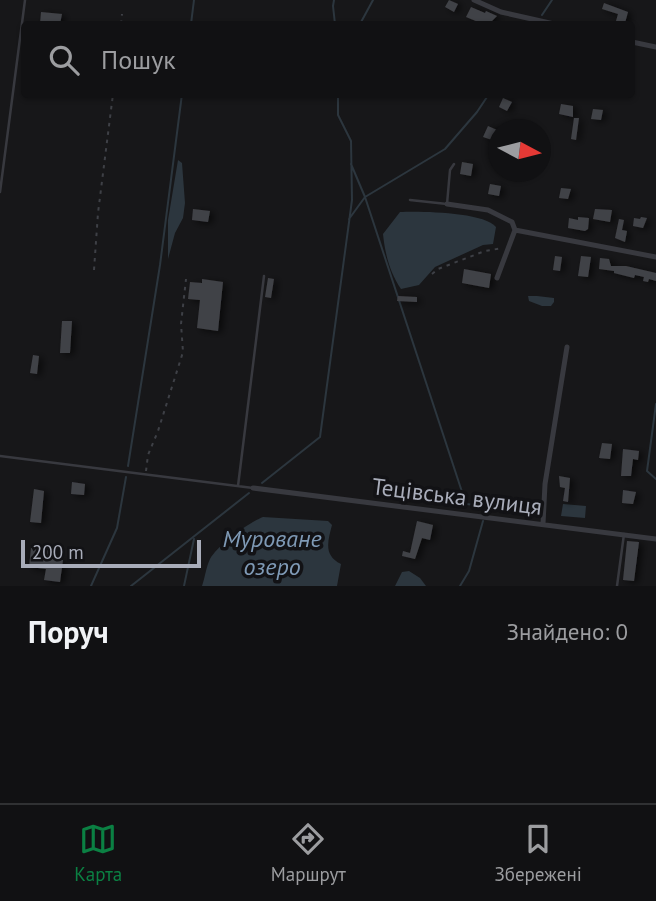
<!DOCTYPE html>
<html lang="uk">
<meta charset="utf-8">
<style>
:root{--surface:#111113;--page:#1e1f21;--text:#f1f3f6;--muted:#9c9da0;--line:#303133;--accent:#0b8043}
body{margin:0;font-family:"PT Sans",sans-serif;background:var(--page);color:var(--text)}
.compass{position:absolute;left:488px;top:119px;width:63px;height:63px;border-radius:50%;background:var(--surface);box-shadow:0 2px 5px #0004;rotate:97deg}
.scale{position:absolute;left:21px;bottom:18px;width:180px;box-sizing:border-box;padding-left:7px;border:4px solid #a9adba;border-top:0;font-size:19px;line-height:24px;white-space:nowrap;color:#a9adba;-webkit-text-stroke:5px #121215;paint-order:stroke}
.list{margin:0;padding:0;list-style:none}
h2{display:flex;justify-content:space-between;align-items:center;height:91px;margin:0;padding:0 28px;font-size:30px}
h2 small{font-size:23px;font-weight:400;color:var(--muted)}
.icon{flex:none;width:38px;height:38px;fill:none;stroke:currentColor;stroke-width:2;stroke-linecap:round;stroke-linejoin:round}
.map{position:relative;flex:none;width:656px;height:586px;overflow:hidden}
.search{position:absolute;background:var(--surface);box-shadow:0 2px 5px #0004;left:21px;right:21px;top:21px;height:77px;display:flex;align-items:center;gap:18px;box-sizing:border-box;padding:0 24px;border-radius:7px;color:var(--muted);font-size:26px}
.sheet{height:217px;background:var(--surface)}
nav{display:flex;justify-content:space-around;align-items:center;box-sizing:border-box;height:98px;border-top:2px solid var(--line);background:var(--surface);font-size:19px;color:var(--muted)}
nav a{display:grid;justify-items:center;gap:4px}
nav .on{color:var(--accent)}
.map>svg:first-child{display:block}
.water{fill:#2c363e}
.lines{fill:none;stroke-linecap:round;stroke-linejoin:round}
.stream{stroke:#2c363e;stroke-width:2}
.building{fill:#414247;filter:url(#shadow)}
.path{stroke:#3e4046;stroke-width:2;stroke-dasharray:3.5 5;stroke-linecap:butt}
.lane{stroke:#38393f;stroke-width:2.5}
.street{stroke:#38393f;stroke-width:5}
.labels{text-anchor:middle;dominant-baseline:central;stroke-width:7;stroke-linejoin:round;paint-order:stroke}
.street-label{font-size:23px;fill:#a9adba;stroke:#121215}
.water-label{font-size:24px;font-style:italic;fill:#7f9ab6;stroke:#121215}
</style>
<div class="map">
<svg width="656" height="586" viewBox="0 0 656 586">
<defs>
<filter id="shadow"><feDropShadow dx="4" dy="2" stdDeviation="3.5" flood-color="#0009"/></filter>
</defs>
<rect width="100%" height="100%" fill="#171719"/>
<!-- water -->
<path class="water" d="M 178,160 L 182,163 L 185,203 L 183,218 L 175,233 L 168,259 L 168,220 Z
M 400,212 C 420,211 484,212 496,227 L 493,244 L 483,245 L 435,267 L 419,285 L 401,289 C 390,273 385,254 383,234 Z
M 537,296 L 554,298 L 554,302 L 551,306 L 542,306 L 529,301 L 528,296 Z
M 563,504 L 586,506 L 585,518 L 561,516 Z
M 263,517 L 328,521 L 332,525 C 328,541 323,555 341,564 L 337,586 L 202,586 C 205,578 206,567 210,559 C 218,545 248,523 263,517 Z
M 409,571 L 420,578 L 426,586 L 395,586 L 402,572 Z"/>
<g class="lines">
<!-- stream -->
<path class="stream" d="M 334,0 L 333,6 L 335,24
M 542,15 L 552,0
M 191,24 L 194,0
M 360,24 L 373,0
M 537,24 L 538,24
M 351,164 L 365,197 L 466,504 L 538,511
M 349,219 L 365,197 L 445,149 L 477,112 L 489,94
M 656,404 L 647,471 L 656,479
M 128,466 L 160,265 L 182,94
M 262,483 L 320,437 L 352,200 L 351,141 L 338,115 L 338,94
M 91,586 L 117,528 L 126,477
M 131,586 L 249,493
M 184,586 L 194,539
M 460,586 L 469,571 L 483,521"/>
</g>
<!-- building -->
<path class="building" d="M 449,0 L 458,4 L 454,12 L 445,7 Z
M 604,3 L 628,12 L 625,23 L 616,21 L 618,14 L 602,9 Z
M 471,7 L 485,13 L 486,11 L 497,16 L 489,24 L 483,24 L 466,17 Z
M 41,12 L 62,14 L 60,24 L 40,24 Z
M 503,98 L 512,102 L 507,111 L 499,107 Z
M 561,104 L 573,106 L 573,117 L 559,114 Z
M 593,109 L 603,110 L 601,120 L 591,119 Z
M 574,118 L 579,118 L 576,140 L 571,139 Z
M 488,126 L 497,130 L 492,140 L 483,137 Z
M 462,162 L 473,164 L 471,176 L 460,174 Z
M 490,184 L 501,186 L 499,196 L 488,194 Z
M 561,188 L 571,189 L 568,199 L 559,198 Z
M 193,209 L 210,211 L 208,222 L 192,220 Z
M 595,209 L 612,210 L 610,222 L 593,219 Z
M 578,217 L 589,218 L 588,229 L 585,231 L 568,228 L 569,218 L 578,220 Z
M 641,217 L 647,218 L 643,228 L 633,226 L 634,218 L 640,219 Z
M 619,219 L 624,220 L 622,230 L 627,231 L 625,242 L 615,238 Z
M 555,256 L 562,257 L 560,271 L 553,270 Z
M 581,256 L 591,257 L 588,277 L 578,276 Z
M 600,258 L 609,259 L 611,266 L 626,266 L 656,273 L 656,281 L 649,279 L 648,282 L 643,281 L 644,277 L 635,275 L 634,278 L 614,273 L 614,271 L 599,269 Z
M 464,269 L 491,274 L 489,288 L 462,283 Z
M 268,278 L 274,279 L 271,298 L 265,297 Z
M 202,279 L 223,282 L 218,331 L 197,328 L 200,300 L 188,299 L 190,282 L 202,283 Z
M 398,296 L 417,297 L 417,302 L 397,301 Z
M 62,321 L 72,321 L 70,353 L 60,353 Z
M 33,355 L 39,356 L 37,374 L 30,373 Z
M 602,443 L 612,444 L 610,459 L 599,458 Z
M 623,449 L 639,451 L 638,460 L 633,459 L 631,476 L 621,476 Z
M 559,476 L 570,478 L 568,502 L 563,501 L 565,488 L 560,487 Z
M 72,482 L 85,484 L 84,495 L 71,494 Z
M 34,489 L 44,491 L 41,523 L 30,522 Z
M 623,490 L 636,492 L 633,504 L 622,503 Z
M 417,521 L 433,525 L 430,540 L 422,538 L 415,559 L 402,556 L 403,551 L 410,553 Z
M 627,541 L 639,542 L 634,581 L 623,580 Z
M 31,548 L 53,551 L 52,559 L 63,560 L 60,582 L 44,580 L 46,569 L 29,567 Z"/>
<g class="lines">
<!-- path -->
<path class="path" d="M 121,24 L 122,14
M 94,270 L 98,213 L 113,94
M 432,274 L 438,269 L 485,251 L 503,248
M 146,471 L 148,455 L 158,431 L 183,352 L 181,324 L 186,279"/>
<!-- lane -->
<path class="lane" d="M 0,192 L 25,0
M 410,200 L 447,204 L 450,170 L 454,164
M 0,456 L 253,488
M 238,486 L 264,276
M 617,586 L 624,534"/>
<!-- street -->
<path class="street" d="M 474,0 L 501,12 L 554,24
M 632,42 L 656,47
M 447,204 L 488,210 L 512,222 L 515,230 L 656,257
M 497,278 L 515,230
M 253,488 L 656,539
M 543,524 L 545,484 L 567,347"/>
</g>
<g class="labels">
<!-- street labels -->
<g class="street-label">
<text transform="translate(457 496) rotate(7)">Тецівська вулиця</text>
</g>
<!-- water labels -->
<g class="water-label">
<text x="272" y="538">Муроване<tspan x="272" dy="28">озеро</tspan></text>
</g>
</g>
</svg>
<svg class="compass" viewBox="-18 -18 36 36"><path d="M0-13l5 13h-10z" fill="#e53935"/><path d="M0 13l5-13h-10z" fill="#9c9da0"/></svg>
<div class="scale">200 m</div>
<div class="search"><svg class="icon" aria-label="search" viewBox="0 0 24 24"><circle cx="10" cy="10" r="6"/><path d="M15 15l6 6"/></svg>Пошук</div>
</div>
<section class="sheet">
<h2>Поруч<small>Знайдено: 0</small></h2>
<ul class="list">
</ul>
</section>
<nav>
<a class="on"><svg class="icon" aria-label="map" viewBox="0 0 24 24"><path d="M3 6l6-2 6 2 6-2v14l-6 2-6-2-6 2zM9 4v14M15 6v14"/></svg>Карта</a>
<a><svg class="icon" aria-label="directions" viewBox="0 0 24 24"><path d="M12 3l9 9-9 9-9-9zM9 14v-3h6M13 9l2 2-2 2"/></svg>Маршрут</a>
<a><svg class="icon" aria-label="saved" viewBox="0 0 24 24"><path d="M7 4h10v16l-5-4-5 4z"/></svg>Збережені</a>
</nav>
